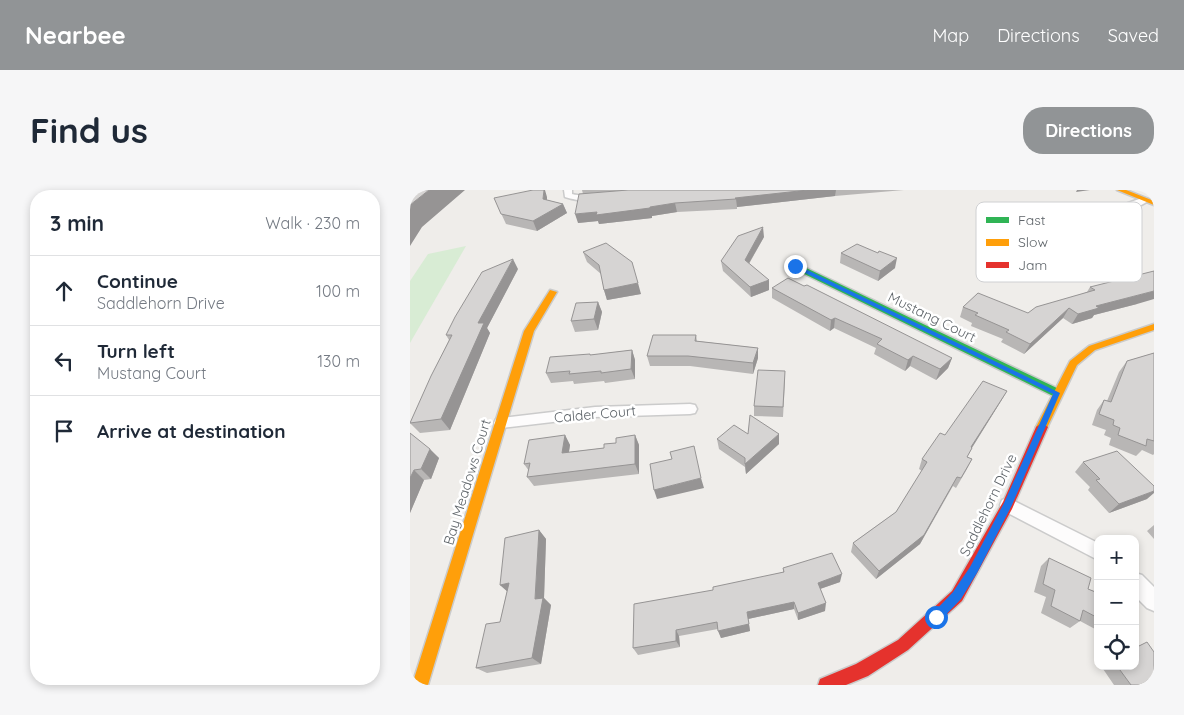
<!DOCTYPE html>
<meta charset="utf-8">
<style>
:root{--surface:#fff;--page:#f6f6f7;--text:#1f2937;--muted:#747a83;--line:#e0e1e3;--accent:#919496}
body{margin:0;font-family:Quicksand,sans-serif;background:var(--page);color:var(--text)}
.controls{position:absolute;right:15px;bottom:15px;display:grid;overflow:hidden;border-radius:10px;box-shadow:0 2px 8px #0003}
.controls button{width:45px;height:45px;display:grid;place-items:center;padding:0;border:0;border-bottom:1px solid var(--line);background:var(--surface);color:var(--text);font:25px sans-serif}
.stop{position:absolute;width:15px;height:15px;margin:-11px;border:4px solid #1a73e8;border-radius:50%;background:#fff}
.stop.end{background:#1a73e8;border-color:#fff;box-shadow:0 1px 5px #0008}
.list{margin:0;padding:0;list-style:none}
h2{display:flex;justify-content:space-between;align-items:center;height:65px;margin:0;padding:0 20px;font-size:21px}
h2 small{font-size:16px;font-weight:400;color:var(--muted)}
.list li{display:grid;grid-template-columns:32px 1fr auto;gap:15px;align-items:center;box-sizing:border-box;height:70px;padding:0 20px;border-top:1px solid var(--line)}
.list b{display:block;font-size:19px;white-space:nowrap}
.list p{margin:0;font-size:16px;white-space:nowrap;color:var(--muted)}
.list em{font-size:16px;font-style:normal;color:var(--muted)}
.icon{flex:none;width:28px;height:28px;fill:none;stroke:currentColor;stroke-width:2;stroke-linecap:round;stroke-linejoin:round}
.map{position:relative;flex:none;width:744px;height:495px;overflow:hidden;border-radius:20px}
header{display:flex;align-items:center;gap:30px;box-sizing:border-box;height:70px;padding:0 25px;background:var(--accent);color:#fff}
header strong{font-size:24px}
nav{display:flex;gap:28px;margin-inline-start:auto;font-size:18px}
.intro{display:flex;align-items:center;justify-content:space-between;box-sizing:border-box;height:120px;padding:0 30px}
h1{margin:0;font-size:35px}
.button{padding:12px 22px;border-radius:20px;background:var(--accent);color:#fff;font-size:18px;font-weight:700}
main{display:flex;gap:30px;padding:0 30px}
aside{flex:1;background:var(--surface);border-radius:20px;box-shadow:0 2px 8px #0003}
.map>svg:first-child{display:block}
.green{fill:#d8ecd4}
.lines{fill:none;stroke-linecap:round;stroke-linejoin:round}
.street-casing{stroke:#cbcbcb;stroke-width:3}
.fast-casing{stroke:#cacbcb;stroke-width:3}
.slow-casing{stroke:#cacbcb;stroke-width:3}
.jam-casing{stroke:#cacbcb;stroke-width:3}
.street{fill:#fdfcfc;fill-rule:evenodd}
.fast{fill:#30b455;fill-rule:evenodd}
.slow{fill:#ff9f0a;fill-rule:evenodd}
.jam{fill:#e5322d;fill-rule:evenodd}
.wall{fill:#b8b6b5}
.shaded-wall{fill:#969494}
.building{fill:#d6d4d3;stroke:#969494}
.route{fill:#1a73e8}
.labels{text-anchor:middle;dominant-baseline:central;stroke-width:5;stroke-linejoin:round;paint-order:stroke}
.street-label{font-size:14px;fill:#5e6469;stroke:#fff}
.key{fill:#fff;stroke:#cfd0d2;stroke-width:1}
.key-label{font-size:14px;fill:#5e6469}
</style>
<header>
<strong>Nearbee</strong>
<nav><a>Map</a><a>Directions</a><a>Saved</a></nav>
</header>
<div class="intro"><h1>Find us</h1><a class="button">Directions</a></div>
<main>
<aside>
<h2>3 min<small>Walk · 230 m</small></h2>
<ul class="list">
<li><svg class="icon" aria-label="ahead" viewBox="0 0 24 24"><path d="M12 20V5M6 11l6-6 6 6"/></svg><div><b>Continue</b><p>Saddlehorn Drive</p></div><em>100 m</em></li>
<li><svg class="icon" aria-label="left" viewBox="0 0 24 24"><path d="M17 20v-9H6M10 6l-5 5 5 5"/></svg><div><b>Turn left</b><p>Mustang Court</p></div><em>130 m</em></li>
<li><svg class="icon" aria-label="arrive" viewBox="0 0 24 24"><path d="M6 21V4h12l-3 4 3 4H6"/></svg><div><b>Arrive at destination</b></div></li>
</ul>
</aside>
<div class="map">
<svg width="744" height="495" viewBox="0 0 744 495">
<rect width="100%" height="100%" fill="#efedea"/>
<!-- green -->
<path class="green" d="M 56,56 L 0,153 L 0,91 L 18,64 Z"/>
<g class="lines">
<!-- street casing -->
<g class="street-casing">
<path id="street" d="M 154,0 L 162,0 L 162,4 C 172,7 184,3 192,8 C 183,14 165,10 155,7 Z
M 732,8 L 739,10 C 715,31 610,42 574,48 L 569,45 L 574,42 C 628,33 681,28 732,8 Z
M 280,214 L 285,215 L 287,219 L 285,223 L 280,224 L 185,227 L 91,238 L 86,237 L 84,233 L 86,229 L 91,228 L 185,217 Z
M 598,308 L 688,353 L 688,370 L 592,320 L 590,315 L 592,310 Z
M 725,383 L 732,385 L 744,397 L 744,421 L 737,418 L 725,406 Z"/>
</g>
<!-- fast casing -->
<g class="fast-casing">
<path id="fast" d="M 382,74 L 388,74 L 651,200 L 652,203 L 651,206 L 643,206 L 382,78 Z"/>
</g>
<!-- slow casing -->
<g class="slow-casing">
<path id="slow" d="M 707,0 L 716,0 L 744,11 L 744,15 Z
M 140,100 L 147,102 L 124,141 L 18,495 L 2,495 L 114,141 Z
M 744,134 L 744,140 L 685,160 L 667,175 L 636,240 L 628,240 L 626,237 L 660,171 L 679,156 Z"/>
</g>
<!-- jam casing -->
<g class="jam-casing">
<path id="jam" d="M 632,233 L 638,237 L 602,319 L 552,411 L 498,460 L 458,486 L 436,495 L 408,495 L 410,489 L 446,474 L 488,450 L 542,401 L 593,312 L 626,237 Z"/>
</g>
<!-- street -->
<use href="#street" class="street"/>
<!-- fast -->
<use href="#fast" class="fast"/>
<!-- slow -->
<use href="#slow" class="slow"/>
<!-- jam -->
<use href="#jam" class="jam"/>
</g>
<!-- wall -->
<path class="wall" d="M 172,0 L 494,0 L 425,6 L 327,17 L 327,19 L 267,22 L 242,26 L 242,28 L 189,34 L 188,31 L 168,33 L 173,4 Z
M 137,7 L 137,10 L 153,14 L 157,23 L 127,41 L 96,34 L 84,8 Z
M 682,35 L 718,51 L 695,56 L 677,44 Z
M 354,47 L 339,74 L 359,100 L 341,107 L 313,81 L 311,71 Z
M 173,62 L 231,104 L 197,110 L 194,100 L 191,84 L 177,72 Z
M 431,63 L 468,63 L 485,78 L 468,91 L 430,73 Z
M 108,79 L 77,138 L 80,143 L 40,240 L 10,243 L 0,233 L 39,150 L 36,145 Z
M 680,97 L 727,114 L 684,125 L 682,128 L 662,134 L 653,128 L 614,164 L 591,152 L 593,149 L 561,136 L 562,133 L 550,127 L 553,117 L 618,123 L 677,102 Z
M 362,98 L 542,168 L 538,178 L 526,190 L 500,176 L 495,181 L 464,164 L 466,158 L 424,138 L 420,141 L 362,108 Z
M 188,112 L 192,122 L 188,140 L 165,142 L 161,131 Z
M 286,145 L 287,151 L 348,158 L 348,168 L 343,184 L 280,176 L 240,176 L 237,166 Z
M 222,160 L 225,170 L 225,189 L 195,193 L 194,191 L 164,194 L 163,191 L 141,193 L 136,183 L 181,165 Z
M 744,163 L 744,264 L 743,265 L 732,260 L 726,266 L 699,255 L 701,248 L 694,245 L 696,240 L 682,235 L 687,220 L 694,210 L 697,211 L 709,182 L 717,171 Z
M 375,191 L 373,227 L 344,226 L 344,216 Z
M 597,201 L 591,211 L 562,258 L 557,267 L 562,269 L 557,279 L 546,298 L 543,296 L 510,354 L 466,389 L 441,362 L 443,353 L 486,322 L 512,281 L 509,279 L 512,269 L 535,245 Z
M 0,243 L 29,268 L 21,289 L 14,290 L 0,323 Z
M 155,245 L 160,255 L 159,262 L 194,258 L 225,245 L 229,255 L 229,284 L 124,296 L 117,287 L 119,281 L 114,274 Z
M 307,249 L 369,254 L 336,284 L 335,277 L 309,259 Z
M 673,272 L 737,309 L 699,323 L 678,300 L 680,297 L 665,282 Z
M 744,335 L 744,349 L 737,341 Z
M 129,340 L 136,349 L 134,408 L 141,415 L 131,474 L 77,483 L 66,478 L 90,432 L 97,401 L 90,395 Z
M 639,368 L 678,399 L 688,403 L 688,437 L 685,439 L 670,431 L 660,438 L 631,423 L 636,407 L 624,402 L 631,376 Z
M 373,378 L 430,392 L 410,399 L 415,421 L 388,430 L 384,419 L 338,429 L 340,441 L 311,448 L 308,439 L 269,446 L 270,457 L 228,465 L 223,458 L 303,400 L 373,382 Z
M 691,476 L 725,476 L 744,495 L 704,495 Z"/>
<!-- shaded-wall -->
<path class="shaded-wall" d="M 19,0 L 55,0 L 12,37 L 0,56 L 0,15 Z
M 134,0 L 135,0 L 137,7 L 137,18 L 133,9 Z
M 398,0 L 426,0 L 425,6 L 327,17 L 326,9 L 325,8 Z
M 667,0 L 680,0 L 666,2 Z
M 265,13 L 267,22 L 242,26 L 242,28 L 189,34 L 188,31 L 168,33 L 165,24 L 240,17 Z
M 153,14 L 157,23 L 127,41 L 123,31 Z
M 353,37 L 354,47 L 335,80 L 335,70 Z
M 723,42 L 718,51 L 695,56 L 701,46 Z
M 487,68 L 485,78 L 468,91 L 470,81 Z
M 103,69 L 108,79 L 77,138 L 80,143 L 40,240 L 31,229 L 68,133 Z
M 359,90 L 359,100 L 341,107 L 340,97 Z
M 228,93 L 231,104 L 197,110 L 194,100 Z
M 744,101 L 744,109 L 727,114 L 684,125 L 682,128 L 662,134 L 668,124 L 686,116 Z
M 188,112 L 192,122 L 188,140 L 184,129 Z
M 659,118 L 653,128 L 614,164 L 620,154 Z
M 425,128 L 424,138 L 420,141 L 421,130 Z
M 348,158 L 348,168 L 343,184 L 343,173 Z
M 222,160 L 225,170 L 225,189 L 221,179 Z
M 503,166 L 500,176 L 495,181 L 498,170 Z
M 542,168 L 538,178 L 526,190 L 530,179 Z
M 597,201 L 591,211 L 556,267 L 561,257 Z
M 369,244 L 369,254 L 336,284 L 335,274 Z
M 155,245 L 160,255 L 157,273 L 152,263 Z
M 225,245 L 229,255 L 229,284 L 225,274 Z
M 20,259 L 29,268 L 21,289 L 11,279 Z
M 4,280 L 14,290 L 0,323 L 0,288 Z
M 547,287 L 510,354 L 466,389 L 469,381 Z
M 291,288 L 294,298 L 247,309 L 244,300 Z
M 744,301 L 744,303 L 737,309 L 699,323 L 709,314 Z
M 129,340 L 136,349 L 134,408 L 141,415 L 131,474 L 122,468 Z
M 432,384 L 430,392 L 407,400 L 408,393 Z
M 99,393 L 99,403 L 90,395 Z
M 384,412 L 384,419 L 338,429 L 337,422 Z
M 416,413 L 415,421 L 388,430 L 388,423 Z
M 339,434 L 340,441 L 311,448 L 308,441 Z
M 266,440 L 269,446 L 270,457 L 266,451 Z"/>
<!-- building -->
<path class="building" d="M 0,0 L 19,0 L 0,15 Z
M 123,0 L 134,0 L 133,9 L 153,14 L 123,31 L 91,24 L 84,8 Z
M 218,0 L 398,0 L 325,8 L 326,9 L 265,13 L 240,17 L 240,18 L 186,25 L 187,22 L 165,24 L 169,4 Z
M 353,37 L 335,70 L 359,90 L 340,97 L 311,71 L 328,46 Z
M 196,53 L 222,72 L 228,93 L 194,100 L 189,75 L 173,62 Z
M 447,54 L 468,63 L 469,61 L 487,68 L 470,81 L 431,63 Z
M 103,69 L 68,133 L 74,133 L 31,229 L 0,233 L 21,186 L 42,145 L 36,145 L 45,127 L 72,82 Z
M 744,81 L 744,101 L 686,116 L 689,118 L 668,124 L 659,118 L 620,154 L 596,142 L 599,140 L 565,125 L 568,123 L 553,117 L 568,103 L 618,123 L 626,117 L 685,100 L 680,97 Z
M 378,88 L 394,96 L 397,95 L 542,168 L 530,179 L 503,166 L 498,170 L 467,154 L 472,149 L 425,128 L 421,130 L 362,98 Z
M 188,112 L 184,129 L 161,131 L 166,113 Z
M 243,145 L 286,145 L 285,151 L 348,158 L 343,173 L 278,166 L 237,166 Z
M 222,160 L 221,179 L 191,183 L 191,181 L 159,184 L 160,181 L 136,183 L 140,167 L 180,164 L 180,165 Z
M 744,163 L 744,251 L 737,249 L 736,256 L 708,245 L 710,238 L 703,235 L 704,230 L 689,224 L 694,210 L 701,212 L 717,171 Z
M 348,180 L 375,181 L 373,217 L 344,216 Z
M 573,191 L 597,201 L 561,257 L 562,258 L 557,267 L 562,269 L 551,288 L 547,287 L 514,345 L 469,381 L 443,353 L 486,322 L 517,272 L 512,269 L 530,243 L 535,245 Z
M 340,225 L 369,244 L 335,274 L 335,268 L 307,249 L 324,235 L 338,244 Z
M 0,243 L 20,259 L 11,279 L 4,280 L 0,288 Z
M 155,245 L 152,263 L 194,258 L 194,254 L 206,253 L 206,248 L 225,245 L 225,274 L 117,287 L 120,273 L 114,274 L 119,250 Z
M 284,256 L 291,288 L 244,300 L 240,274 L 262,269 L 260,262 Z
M 707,261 L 744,296 L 744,301 L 709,314 L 686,290 L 690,289 L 673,272 Z
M 129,340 L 125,409 L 133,408 L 122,468 L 66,478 L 76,434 L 90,432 L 99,393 L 90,395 L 95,348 Z
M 422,363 L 432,384 L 408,393 L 416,413 L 388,423 L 384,412 L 337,422 L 339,434 L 308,441 L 307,432 L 266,440 L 266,451 L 223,458 L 224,414 L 303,400 L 303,397 L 374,382 L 373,378 Z
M 639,368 L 681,388 L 678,399 L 688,403 L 688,428 L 673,420 L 670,431 L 641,416 L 645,400 L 633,394 Z
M 737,452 L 744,462 L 744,495 L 721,495 L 707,476 L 725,476 L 725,458 Z"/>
<!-- route -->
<path class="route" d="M 385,74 L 650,203 L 602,315 L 567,383 L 551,409 L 530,431 L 526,433 L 523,431 L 521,427 L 523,423 L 543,402 L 560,377 L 594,313 L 643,204 L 383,77 Z"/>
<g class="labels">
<!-- street labels -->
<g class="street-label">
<text transform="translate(522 127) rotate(26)">Mustang Court</text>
<text transform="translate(185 224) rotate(-5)">Calder Court</text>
<text transform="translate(57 292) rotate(-73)">Bay Meadows Court</text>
<text transform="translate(578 315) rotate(-64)">Saddlehorn Drive</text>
</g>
</g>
<!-- legend -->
<rect x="566" y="12" width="166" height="80" rx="8" class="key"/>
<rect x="576" y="27" width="23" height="6" fill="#30b455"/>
<rect x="576" y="49" width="23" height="7" fill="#ff9f0a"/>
<rect x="576" y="72" width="23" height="6" fill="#e5322d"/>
<g class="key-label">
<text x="608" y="35">Fast</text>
<text x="608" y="57">Slow</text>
<text x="608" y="80">Jam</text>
</g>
</svg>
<div class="controls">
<button>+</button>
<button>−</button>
<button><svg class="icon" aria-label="locate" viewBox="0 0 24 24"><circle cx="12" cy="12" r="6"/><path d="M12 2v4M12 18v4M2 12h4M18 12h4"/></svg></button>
</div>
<div class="stop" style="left:526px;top:427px"></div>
<div class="stop end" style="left:385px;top:76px"></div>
</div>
</main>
